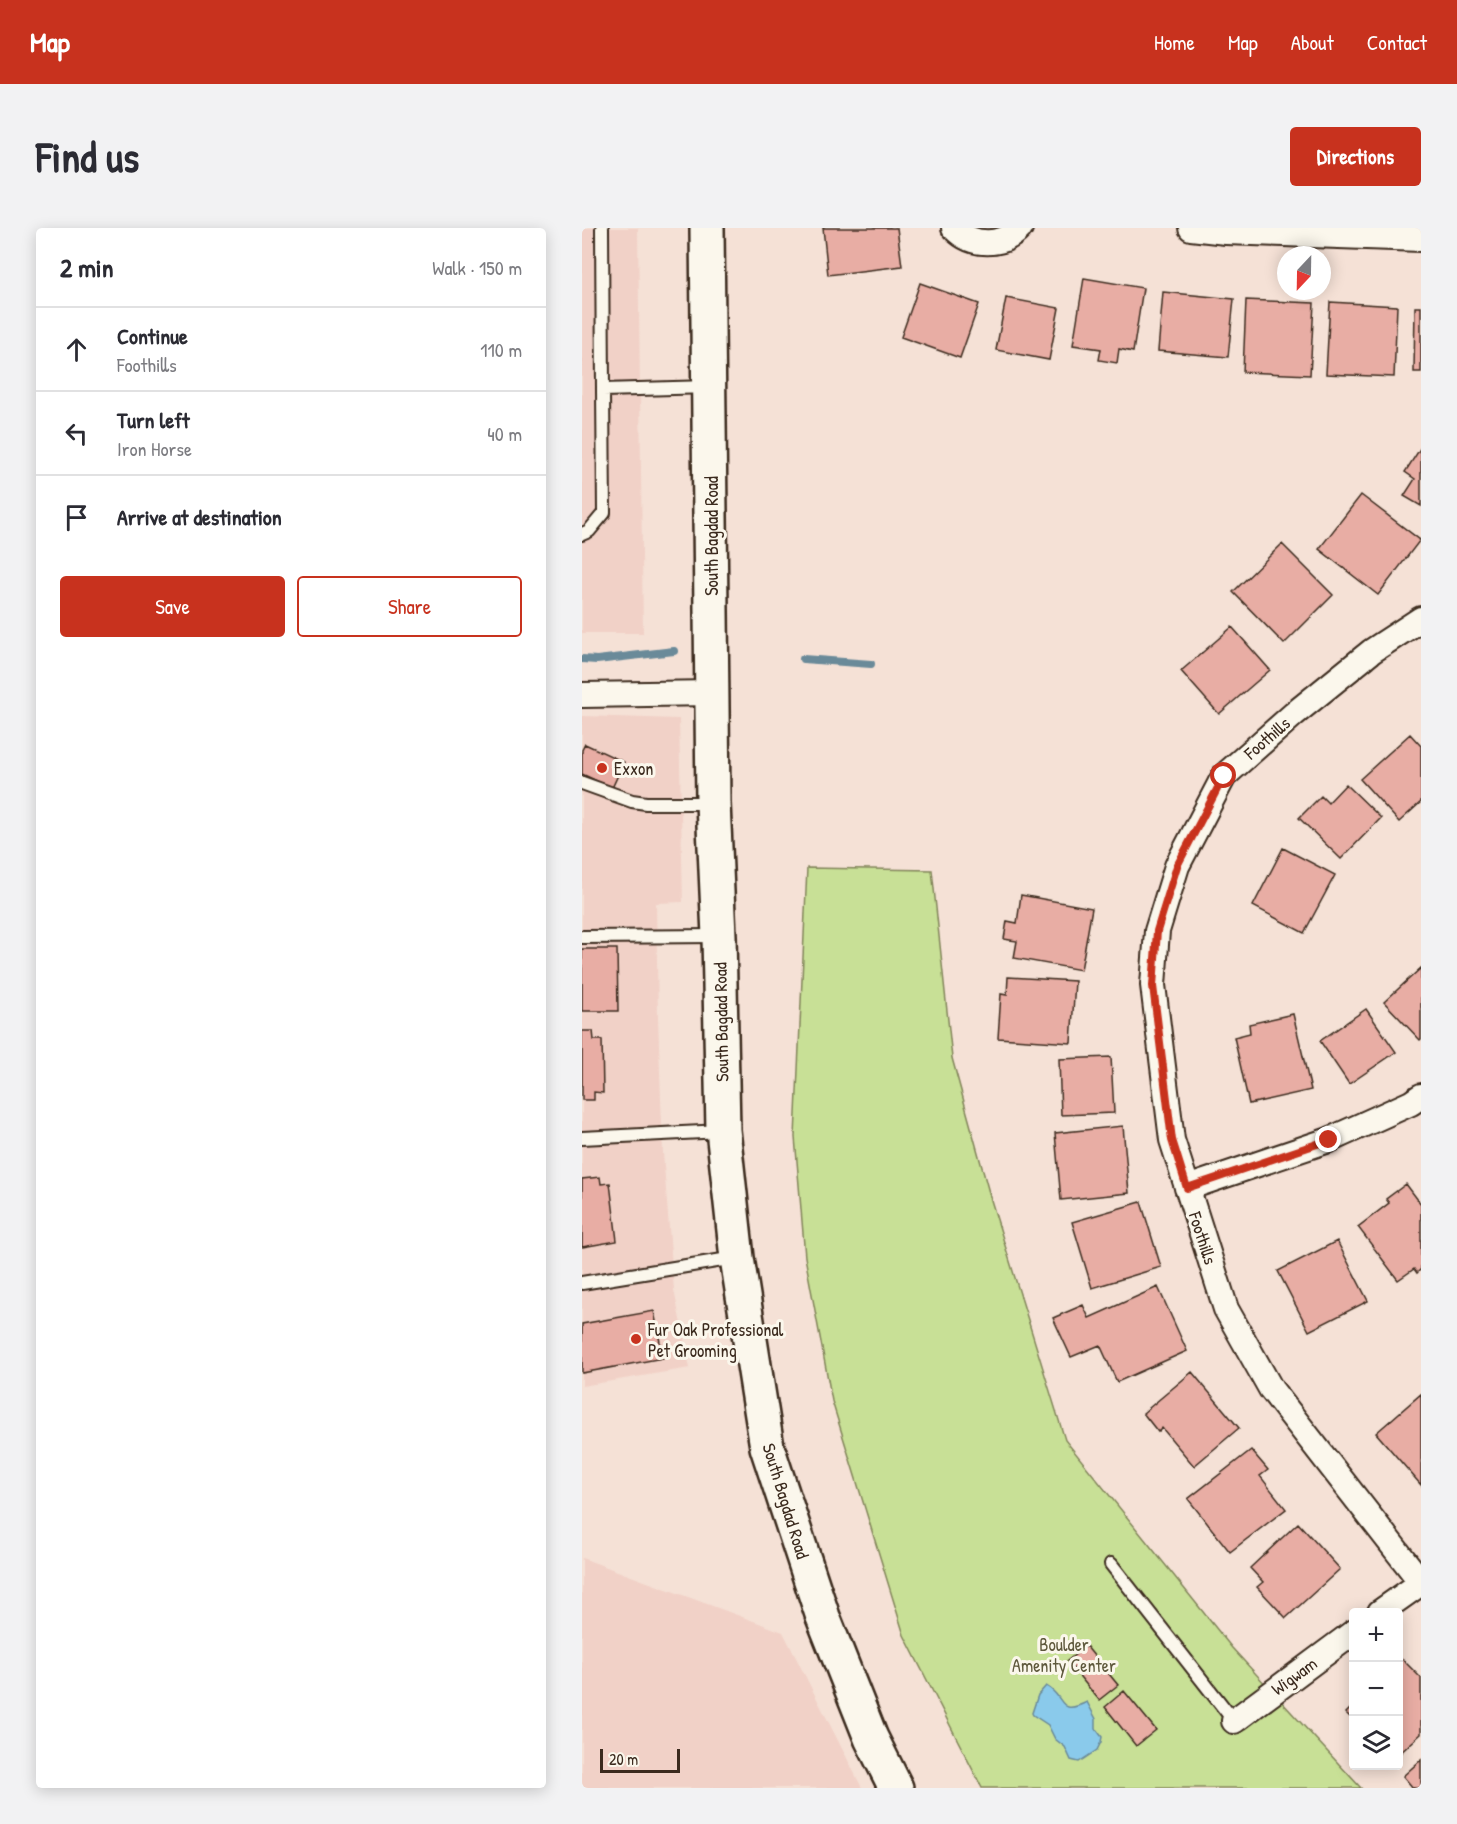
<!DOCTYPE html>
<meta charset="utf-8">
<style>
:root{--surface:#fff;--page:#f2f2f3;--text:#2b2b33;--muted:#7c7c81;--line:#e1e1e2;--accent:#c8321e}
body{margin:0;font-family:"Patrick Hand",sans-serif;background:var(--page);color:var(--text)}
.controls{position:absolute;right:18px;bottom:18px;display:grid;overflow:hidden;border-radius:6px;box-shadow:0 3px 15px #0003}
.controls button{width:54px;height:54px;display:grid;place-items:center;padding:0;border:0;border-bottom:2px solid var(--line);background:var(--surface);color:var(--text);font:30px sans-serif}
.compass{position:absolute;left:695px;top:18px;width:54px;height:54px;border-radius:50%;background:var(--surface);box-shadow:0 3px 15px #0003;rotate:202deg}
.scale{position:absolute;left:18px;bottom:15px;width:80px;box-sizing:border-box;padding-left:6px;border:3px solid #3b2a1e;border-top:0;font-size:16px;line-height:21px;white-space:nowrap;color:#3b2a1e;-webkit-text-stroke:4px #fbf7ec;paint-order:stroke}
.stop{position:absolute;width:18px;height:18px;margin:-14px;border:4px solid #c8321e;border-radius:50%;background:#fff}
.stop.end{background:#c8321e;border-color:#fff;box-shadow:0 2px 6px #0008}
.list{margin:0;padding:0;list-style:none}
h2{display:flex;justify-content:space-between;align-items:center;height:78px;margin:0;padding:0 24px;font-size:26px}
h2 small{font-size:20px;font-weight:400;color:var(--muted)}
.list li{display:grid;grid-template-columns:39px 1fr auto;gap:18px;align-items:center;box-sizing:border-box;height:84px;padding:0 24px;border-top:2px solid var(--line)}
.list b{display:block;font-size:22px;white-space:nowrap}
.list p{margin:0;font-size:20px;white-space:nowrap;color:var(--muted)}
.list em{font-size:20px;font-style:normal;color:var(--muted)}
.actions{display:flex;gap:12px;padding:18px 24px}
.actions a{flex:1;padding:14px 0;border:2px solid var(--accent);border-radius:6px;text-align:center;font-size:21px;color:var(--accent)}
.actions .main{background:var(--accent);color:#fff}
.icon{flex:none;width:33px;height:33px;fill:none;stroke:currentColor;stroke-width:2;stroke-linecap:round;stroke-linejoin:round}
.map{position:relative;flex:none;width:839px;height:1560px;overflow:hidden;border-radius:6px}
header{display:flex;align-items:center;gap:36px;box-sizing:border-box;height:84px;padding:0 30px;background:var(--accent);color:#fff}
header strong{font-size:28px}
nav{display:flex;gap:33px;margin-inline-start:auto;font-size:21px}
.intro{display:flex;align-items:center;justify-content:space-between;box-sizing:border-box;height:144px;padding:0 36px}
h1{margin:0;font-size:42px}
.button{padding:15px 27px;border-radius:6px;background:var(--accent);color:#fff;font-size:21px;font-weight:700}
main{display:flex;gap:36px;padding:0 36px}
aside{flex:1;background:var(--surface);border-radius:6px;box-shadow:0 3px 15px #0003}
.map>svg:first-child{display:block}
.built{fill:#f1d1c7}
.green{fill:#c8e096;stroke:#82855a;stroke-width:1.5}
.water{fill:#8acaeb;stroke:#6a8a99;stroke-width:1.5}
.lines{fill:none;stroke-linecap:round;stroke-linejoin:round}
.stream{stroke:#6a8a99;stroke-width:8}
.building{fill:#e8ada4;stroke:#3b2a1e;stroke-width:1.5}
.service-casing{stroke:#3b2a1e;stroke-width:16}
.minor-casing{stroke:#3b2a1e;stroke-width:28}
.secondary-casing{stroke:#3b2a1e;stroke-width:38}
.service{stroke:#fbf7ec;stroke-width:12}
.minor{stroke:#fbf7ec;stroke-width:24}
.secondary{stroke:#fbf7ec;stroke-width:33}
.route{stroke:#c8321e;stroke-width:8}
.poi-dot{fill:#c8321e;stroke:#fbf7ec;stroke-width:2}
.labels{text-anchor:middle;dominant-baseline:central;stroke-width:6;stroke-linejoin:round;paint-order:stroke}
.street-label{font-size:18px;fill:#3b2a1e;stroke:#fbf7ec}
.poi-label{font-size:18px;fill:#3b2a1e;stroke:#fbf7ec;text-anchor:start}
.park-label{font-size:18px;fill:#5e583c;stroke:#fbf7ec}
</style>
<header>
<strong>Map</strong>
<nav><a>Home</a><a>Map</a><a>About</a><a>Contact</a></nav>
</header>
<div class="intro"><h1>Find us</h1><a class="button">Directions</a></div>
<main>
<aside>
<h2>2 min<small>Walk · 150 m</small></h2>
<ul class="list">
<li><svg class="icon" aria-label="ahead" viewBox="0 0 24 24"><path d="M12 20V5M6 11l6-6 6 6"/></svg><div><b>Continue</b><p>Foothills</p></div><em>110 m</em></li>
<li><svg class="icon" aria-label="left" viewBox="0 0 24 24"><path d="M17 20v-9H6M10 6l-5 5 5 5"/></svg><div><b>Turn left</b><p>Iron Horse</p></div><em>40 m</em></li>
<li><svg class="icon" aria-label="arrive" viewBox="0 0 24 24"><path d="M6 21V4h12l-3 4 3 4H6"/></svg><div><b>Arrive at destination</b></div></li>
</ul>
<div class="actions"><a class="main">Save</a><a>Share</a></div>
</aside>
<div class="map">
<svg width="839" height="1560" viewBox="0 0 839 1560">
<rect width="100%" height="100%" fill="#f5e1d6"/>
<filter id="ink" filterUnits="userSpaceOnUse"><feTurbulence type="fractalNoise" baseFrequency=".0167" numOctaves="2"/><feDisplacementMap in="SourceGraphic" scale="12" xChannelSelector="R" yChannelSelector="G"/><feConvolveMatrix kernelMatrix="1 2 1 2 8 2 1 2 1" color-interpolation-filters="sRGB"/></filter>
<g filter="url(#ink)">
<!-- built -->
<path class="built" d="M 0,0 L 56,0 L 61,405 L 0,405 Z
M 0,488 L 97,491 L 101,674 L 74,675 L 76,790 L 81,925 L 92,1062 L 108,1140 L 0,1158 Z
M 0,1330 L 201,1404 L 280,1560 L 0,1560 Z"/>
<!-- green -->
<path class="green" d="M 225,640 L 350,642 L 370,830 L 409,972 L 483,1212 L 650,1420 L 779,1560 L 400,1560 L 322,1407 L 250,1173 L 223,1029 L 213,909 Z"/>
<!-- water -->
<path class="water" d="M 464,1458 C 484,1468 475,1489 505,1474 L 514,1491 L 514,1501 L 520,1509 L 519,1514 L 515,1522 L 497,1534 L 489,1532 L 483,1519 L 473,1511 L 466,1497 L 451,1487 L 450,1485 L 456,1467 Z"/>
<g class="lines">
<!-- stream -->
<path class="stream" d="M 0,431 L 15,432 L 92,423
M 221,431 L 289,436"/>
</g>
<!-- building -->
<path class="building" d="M 241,0 L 315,0 L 320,38 L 246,47 Z
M 502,50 L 561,60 L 551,124 L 537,121 L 535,135 L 517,132 L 519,121 L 491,117 Z
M 338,55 L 397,76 L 378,130 L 319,109 Z
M 581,64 L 652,71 L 646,129 L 576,123 Z
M 424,70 L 477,80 L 467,132 L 414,122 Z
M 664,72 L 732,75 L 728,147 L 661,144 Z
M 748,74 L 815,78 L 812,149 L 744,146 Z
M 833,79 L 839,79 L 839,144 L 832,144 Z
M 839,219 L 839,278 L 822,268 L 833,251 L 823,244 Z
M 779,267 L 838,312 L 796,367 L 737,321 Z
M 700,316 L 751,367 L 702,416 L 651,364 Z
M 650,399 L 688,442 L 637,486 L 599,443 Z
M 828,506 L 839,518 L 839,574 L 817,594 L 778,551 Z
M 3,516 L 42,534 L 30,560 L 0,546 L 0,522 Z
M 764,556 L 799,590 L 759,631 L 717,590 L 739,568 L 746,575 Z
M 701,620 L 753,647 L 722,705 L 671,678 Z
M 439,667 L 510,680 L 499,742 L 432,730 L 435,713 L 422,711 L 425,693 L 435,695 Z
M 0,721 L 35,721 L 36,783 L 0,783 Z
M 839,740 L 839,811 L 838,812 L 802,774 Z
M 426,749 L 493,753 L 489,815 L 416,810 L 419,766 L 425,767 Z
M 784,781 L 814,824 L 767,856 L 738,813 Z
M 711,786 L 729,862 L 667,876 L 652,809 L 668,805 L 667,796 Z
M 0,803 L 11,803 L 12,812 L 20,812 L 21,865 L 12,864 L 12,872 L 0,872 Z
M 529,829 L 532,885 L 479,887 L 477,831 Z
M 541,898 L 547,965 L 479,972 L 473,905 Z
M 18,949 L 19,956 L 28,955 L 35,1013 L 0,1019 L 0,951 Z
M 824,956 L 839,976 L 839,1041 L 835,1045 L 832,1041 L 816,1052 L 776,999 L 807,975 L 804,971 Z
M 559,974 L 579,1039 L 510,1060 L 490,994 Z
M 755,1013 L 786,1073 L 727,1103 L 696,1043 Z
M 576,1059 L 605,1123 L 535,1154 L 518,1117 L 489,1129 L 471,1090 L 501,1077 L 507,1090 Z
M 72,1083 L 81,1130 L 0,1145 L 0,1096 Z
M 610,1144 L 657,1200 L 612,1238 L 580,1200 L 576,1204 L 561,1185 Z
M 839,1166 L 839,1257 L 794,1205 Z
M 669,1222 L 686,1242 L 678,1248 L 704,1281 L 648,1324 L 606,1271 Z
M 716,1295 L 758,1341 L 704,1390 L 675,1359 L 681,1354 L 668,1340 Z
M 504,1418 L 536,1457 L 517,1472 L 485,1433 Z
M 820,1431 L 839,1450 L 839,1506 L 816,1527 L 816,1434 Z
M 542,1463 L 574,1502 L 554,1518 L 523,1479 Z
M 772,1477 L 772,1493 L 764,1485 Z
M 839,1532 L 839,1560 L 831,1560 L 821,1548 Z"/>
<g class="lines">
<!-- service casing -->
<g class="service-casing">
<path id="service" d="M 20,0 L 21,162 L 127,159
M 0,306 L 7,303 L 22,285 L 21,162
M 0,555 L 50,573 L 64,575 L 130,575
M 0,709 L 136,708
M 0,910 L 140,903
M 0,1055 L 153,1030
M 529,1336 L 652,1493"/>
</g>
<!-- minor casing -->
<g class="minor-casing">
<path id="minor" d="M 372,0 C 390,19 421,19 438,0
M 609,0 L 644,4 L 839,11
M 839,391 L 790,423 L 712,486 L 642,548 L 595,638 L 575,703 L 571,757 L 590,912 L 644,1081 L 689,1161 L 839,1354
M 0,467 L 131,465
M 605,960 L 747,912 L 829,875 L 839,868
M 798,1384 L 839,1355
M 652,1493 L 772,1404"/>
</g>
<!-- secondary casing -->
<g class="secondary-casing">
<path id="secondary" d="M 125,0 L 131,575 L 137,708 L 141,902 L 155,1030 L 185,1219 L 241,1389 L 289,1510 L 314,1560"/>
</g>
<!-- service -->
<use href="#service" class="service"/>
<!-- minor -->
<use href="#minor" class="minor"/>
<!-- secondary -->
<use href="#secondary" class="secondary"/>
</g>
</g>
<g class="lines" filter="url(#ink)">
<!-- route -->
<path class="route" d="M 642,548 L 595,638 L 575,703 L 571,758 L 590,912 L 605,960 L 747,912"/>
</g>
<!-- markers -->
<g class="poi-dot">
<circle cx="20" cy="540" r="6"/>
<circle cx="54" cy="1111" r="6"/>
</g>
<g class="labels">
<!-- street labels -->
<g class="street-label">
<text transform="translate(129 308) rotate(-90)">South Bagdad Road</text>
<text transform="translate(685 510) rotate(-41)">Foothills</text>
<text transform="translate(139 794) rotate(-91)">South Bagdad Road</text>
<text transform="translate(621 1010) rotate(72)">Foothills</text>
<text transform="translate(204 1273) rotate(73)">South Bagdad Road</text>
<text transform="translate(712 1448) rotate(-36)">Wigwam</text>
</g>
<!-- poi labels -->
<g class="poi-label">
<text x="32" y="540">Exxon</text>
<text x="66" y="1101">Fur Oak Professional<tspan x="66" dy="21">Pet Grooming</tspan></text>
</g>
<!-- park labels -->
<g class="park-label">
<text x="482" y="1416">Boulder<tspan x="482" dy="21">Amenity Center</tspan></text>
</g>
</g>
</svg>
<div class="controls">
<button>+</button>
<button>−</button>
<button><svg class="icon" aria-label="layers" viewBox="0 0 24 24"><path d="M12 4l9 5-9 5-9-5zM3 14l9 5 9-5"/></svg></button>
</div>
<svg class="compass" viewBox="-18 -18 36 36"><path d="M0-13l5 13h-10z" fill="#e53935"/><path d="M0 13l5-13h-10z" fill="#7c7c81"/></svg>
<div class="scale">20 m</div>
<div class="stop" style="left:642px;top:548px"></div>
<div class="stop end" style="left:747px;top:912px"></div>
</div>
</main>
